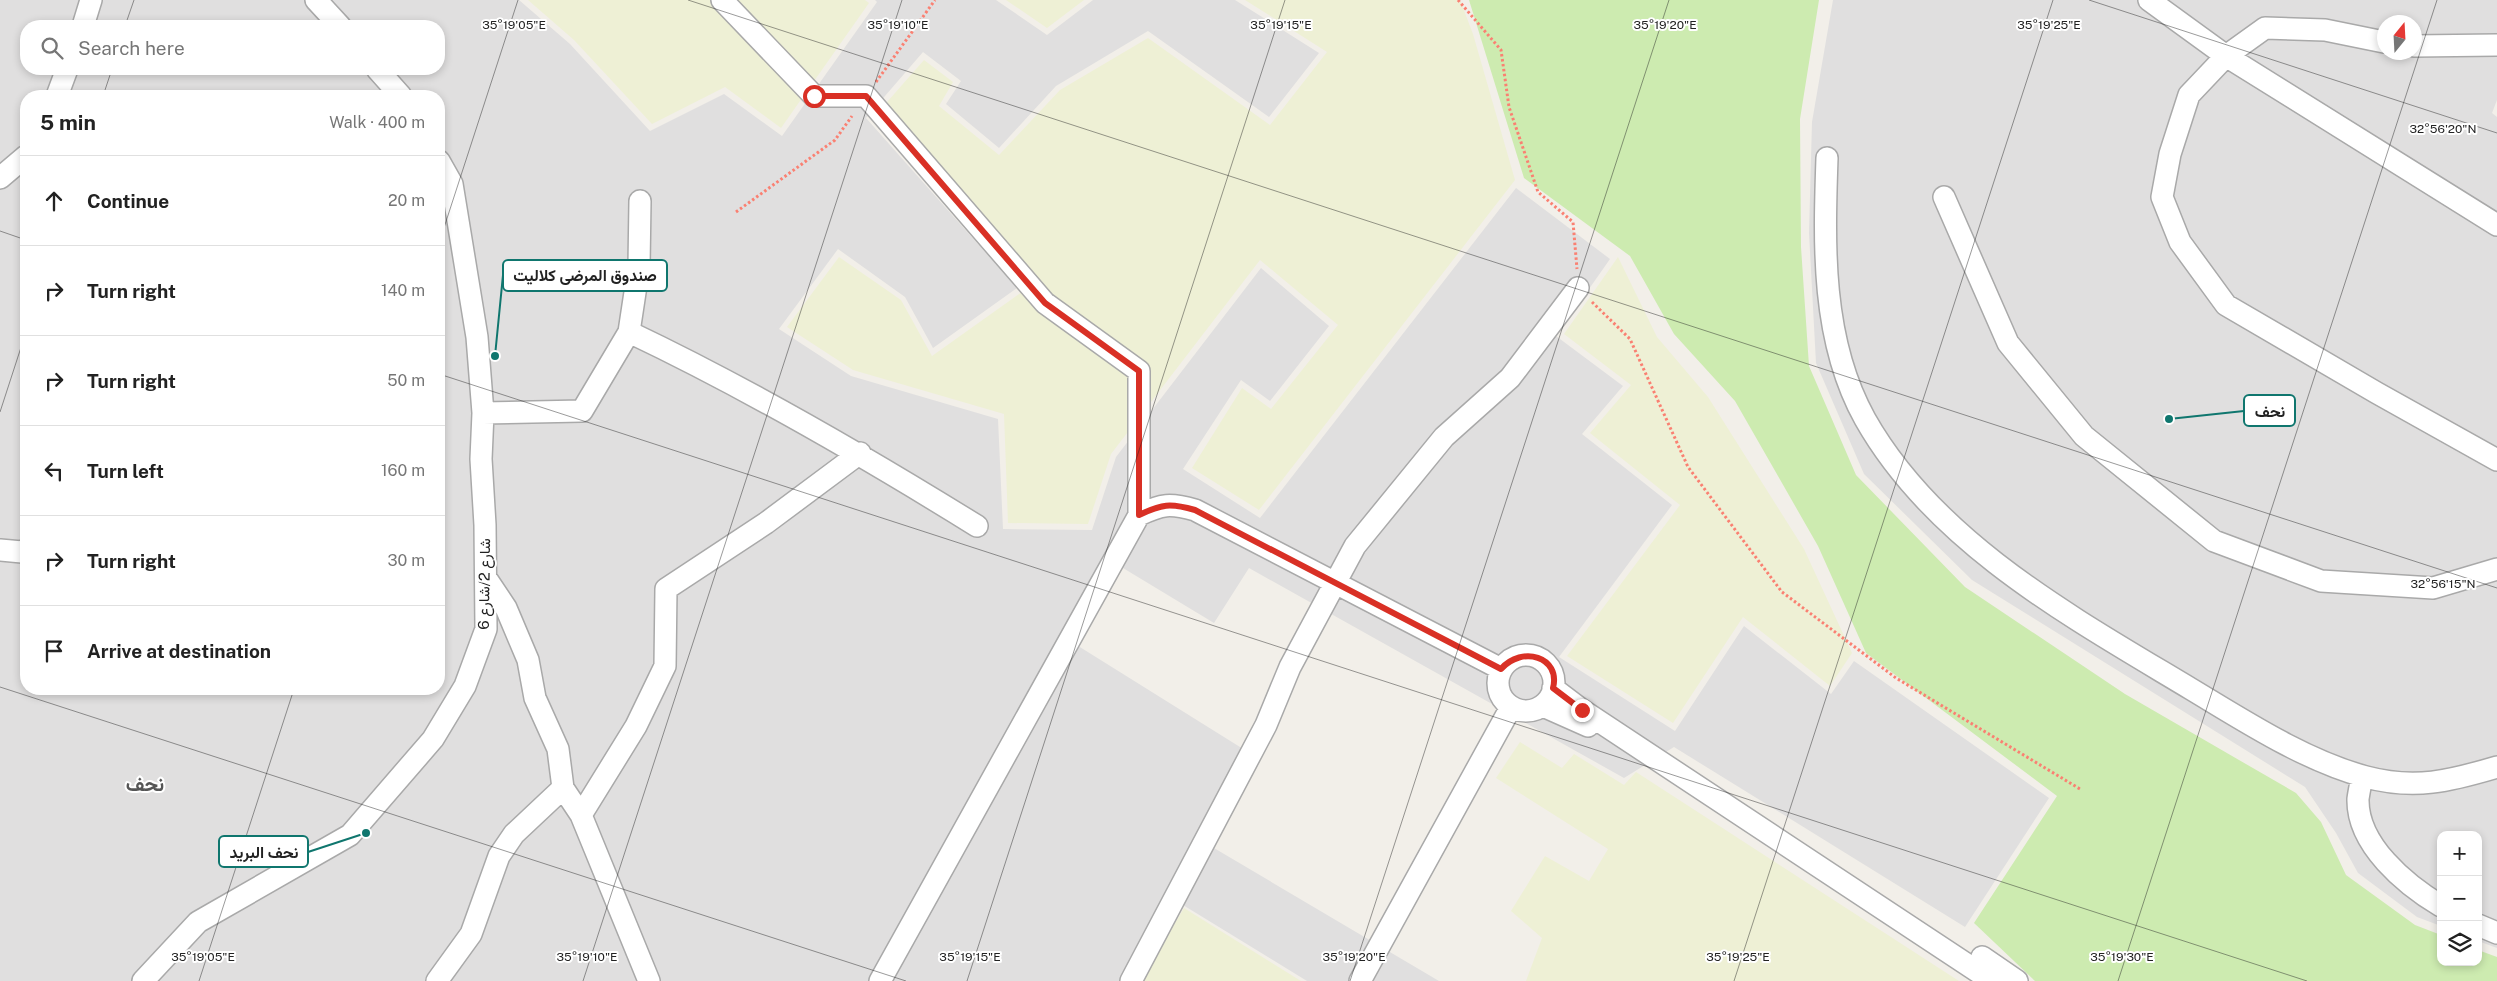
<!DOCTYPE html>
<meta charset="utf-8">
<style>
:root{--surface:#fff;--page:#f2f2f2;--text:#222;--muted:#767676;--line:#e0e0e0}
body{margin:0;font-family:"Public Sans",Vazirmatn,sans-serif;background:var(--page);color:var(--text)}
.controls{position:absolute;right:15px;bottom:15px;display:grid;overflow:hidden;border-radius:10px;box-shadow:0 2px 8px #0003}
.controls button{width:45px;height:45px;display:grid;place-items:center;padding:0;border:0;border-bottom:1px solid var(--line);background:var(--surface);color:var(--text);font:25px sans-serif}
.compass{position:absolute;left:2377px;top:15px;width:45px;height:45px;border-radius:50%;background:var(--surface);box-shadow:0 2px 8px #0003;rotate:18deg}
.stop{position:absolute;width:15px;height:15px;margin:-11px;border:4px solid #d93025;border-radius:50%;background:#fff}
.stop.end{background:#d93025;border-color:#fff;box-shadow:0 1px 5px #0008}
.list{margin:0;padding:0;list-style:none}
h2{display:flex;justify-content:space-between;align-items:center;height:65px;margin:0;padding:0 20px;font-size:21px}
h2 small{font-size:16px;font-weight:400;color:var(--muted)}
.list li{display:grid;grid-template-columns:32px 1fr auto;gap:15px;align-items:center;box-sizing:border-box;height:90px;padding:0 20px;border-top:1px solid var(--line)}
.list b{display:block;font-size:19px;white-space:nowrap}
.list em{font-size:16px;font-style:normal;color:var(--muted)}
.icon{flex:none;width:28px;height:28px;fill:none;stroke:currentColor;stroke-width:2;stroke-linecap:round;stroke-linejoin:round}
.map{position:relative;flex:none;width:2497px;height:981px;overflow:hidden}
.search{position:absolute;background:var(--surface);box-shadow:0 2px 8px #0003;left:20px;top:20px;width:425px;height:55px;display:flex;align-items:center;gap:12px;box-sizing:border-box;padding:0 18px;border-radius:20px;color:var(--muted);font-size:19px}
.panel{position:absolute;background:var(--surface);box-shadow:0 2px 8px #0003;left:20px;top:90px;width:425px;height:605px;border-radius:20px}
.map>svg:first-child{display:block}
.residential{fill:#e0dfdf;fill-rule:evenodd}
.farmland{fill:#eef0d5}
.grass{fill:#cdebb0}
.lines{fill:none;stroke-linecap:round;stroke-linejoin:round}
.minor-casing{stroke:#a9a9a9;stroke-width:24}
.path{stroke:#fa8072;stroke-width:3;stroke-dasharray:2.5 2.5;stroke-linecap:butt}
.minor{stroke:#fff;stroke-width:21}
.route{stroke:#d93025;stroke-width:6}
.ticks{fill:none;stroke:#222;stroke-width:1;stroke-opacity:0.45}
.labels{text-anchor:middle;dominant-baseline:central;stroke-width:4;stroke-linejoin:round;paint-order:stroke}
.street-label{font-size:15px;fill:#222;stroke:#fff}
.district-label{font-size:20px;font-weight:bold;fill:#555;stroke:#fff}
.ticks-label{font-size:12px;text-anchor:middle;fill:#222;stroke:#fff;stroke-width:4;stroke-linejoin:round;paint-order:stroke}
.leader{fill:none;stroke:#0f766e;stroke-width:2}
.callout-dot{fill:#0f766e;stroke:#fff;stroke-width:2}
.callout{fill:#fff;stroke:#0f766e;stroke-width:2}
.callout-label{font-size:16px;text-anchor:middle;font-weight:bold;fill:#222}
</style>
<div class="map">
<svg width="2497" height="981" viewBox="0 0 2497 981">
<rect width="100%" height="100%" fill="#f2efe9"/>
<!-- residential -->
<path class="residential" d="M 0,0 L 519,0 L 570,44 L 650,131 L 724,94 L 782,136 L 877,2 L 875,0 L 996,0 L 1047,35 L 1093,0 L 1235,0 L 1319,53 L 1269,117 L 1148,31 L 1056,86 L 999,148 L 946,104 L 961,81 L 923,52 L 866,118 L 1017,288 L 933,348 L 905,297 L 838,249 L 779,329 L 851,376 L 998,419 L 1003,529 L 1092,530 L 1116,457 L 1261,268 L 1329,326 L 1270,401 L 1241,380 L 1183,469 L 1260,518 L 1516,188 L 1610,259 L 1556,336 L 1623,386 L 1582,434 L 1672,505 L 1559,657 L 1675,731 L 1744,626 L 1831,694 L 1854,661 L 2049,798 L 1965,927 L 1674,747 L 1624,778 L 1249,568 L 1214,623 L 1123,568 L 1075,644 L 1248,752 L 1197,838 L 1439,981 L 1307,981 L 1165,894 L 1121,981 L 0,981 ZM 26,26 L 439,26 L 439,69 L 26,69 ZM 26,96 L 439,96 L 439,689 L 26,689 Z
M 1833,0 L 2497,0 L 2497,100 L 2492,113 L 2497,117 L 2497,948 L 2478,941 L 2478,835 L 2441,835 L 2441,926 L 2417,917 L 2358,873 L 2336,833 L 2305,787 L 1972,580 L 1864,474 L 1816,363 L 1809,233 L 1812,122 ZM 2384,22 L 2414,22 L 2414,52 L 2384,52 Z"/>
<!-- farmland -->
<path class="farmland" d="M 528,0 L 865,0 L 869,3 L 781,128 L 725,87 L 652,124 L 574,40 Z
M 1006,0 L 1084,0 L 1047,28 Z
M 1245,0 L 1460,0 L 1473,34 L 1515,180 L 1259,510 L 1192,468 L 1242,388 L 1271,409 L 1338,325 L 1260,260 L 1111,454 L 1088,524 L 1008,523 L 1004,414 L 853,370 L 787,327 L 839,257 L 901,300 L 932,356 L 1026,289 L 873,118 L 924,60 L 953,82 L 939,106 L 999,155 L 1060,90 L 1148,38 L 1270,125 L 1327,52 Z
M 1618,257 L 1657,337 L 1708,397 L 1804,549 L 1852,653 L 1830,686 L 1743,617 L 1673,723 L 1567,656 L 1680,505 L 1590,433 L 1631,385 L 1564,334 Z
M 1520,742 L 1562,768 L 1574,754 L 1624,785 L 1636,772 L 1959,981 L 1526,981 L 1542,938 L 1511,911 L 1545,856 L 1589,881 L 1608,849 L 1496,778 Z
M 1184,908 L 1301,981 L 1140,981 Z"/>
<!-- grass -->
<path class="grass" d="M 1469,0 L 1819,0 L 1800,119 L 1801,247 L 1809,366 L 1856,475 L 1965,587 L 2125,694 L 2296,793 L 2321,822 L 2346,875 L 2415,925 L 2441,935 L 2441,962 L 2478,962 L 2478,950 L 2497,957 L 2497,981 L 2035,981 L 1974,923 L 2057,796 L 1866,653 L 1818,546 L 1735,401 L 1674,334 L 1630,256 L 1524,178 Z"/>
<g class="lines">
<!-- minor casing -->
<g class="minor-casing">
<path id="minor" d="M 316,0 L 340,26
M 722,0 L 814,96 L 866,96 L 1045,303 L 1139,371 L 1139,515
M 2149,0 L 2226,56 L 2497,225
M 83,26 L 91,0
M 2384,42 L 2325,30 L 2265,28 L 2226,56 L 2189,95 L 2170,154 L 2162,197 L 2180,242 L 2226,305 L 2377,393 L 2497,460
M 2414,46 L 2497,45
M 377,69 L 401,96
M 57,96 L 67,69
M 1827,158 C 1824,245 1821,340 1865,419 C 1935,543 2073,618 2191,689 C 2246,722 2304,760 2366,777 C 2415,790 2450,781 2497,767
M 0,178 L 26,156
M 1944,197 L 2008,343 L 2084,436 L 2214,541 L 2321,581 L 2433,588 L 2497,569
M 629,332 C 749,389 864,456 977,526
M 483,413 L 582,411 L 629,332 L 639,266 L 640,201
M 0,550 L 22,552 L 26,550
M 486,578 L 506,608 L 528,660 L 535,698 L 558,749 L 563,788 L 581,815 L 649,981
M1498 683a28 28 0 1 1 56 0a28 28 0 1 1-56 0Z
M 1553,688 L 1582,710 L 1992,981
M 1543,706 L 1588,726
M 2362,776 C 2361,783 2359,791 2358,799 C 2357,845 2406,885 2441,906
M 581,815 L 636,726 L 665,666 L 666,589 L 766,523 L 860,453
M 2478,925 L 2497,933
M 1982,957 L 2017,981
M 143,981 L 198,922 L 350,835 L 433,739 L 465,686 L 486,629 L 485,525 L 481,459 L 483,413 L 477,337 L 452,184 L 439,161
M 437,981 L 471,934 L 499,856 L 514,834 L 563,788
M 880,981 L 1139,515 C 1162,504 1170,503 1195,510 L 1501,669
M 1131,981 L 1266,725 L 1290,667 L 1355,546 L 1444,437 L 1510,378 L 1578,288
M 1360,981 L 1511,707"/>
</g>
<!-- path -->
<path class="path" d="M 1458,0 L 1501,50 L 1509,107 L 1538,192 L 1573,222 L 1577,269
M 876,82 L 935,0
M 736,212 L 835,140 L 852,116
M 1592,302 L 1630,339 L 1688,467 L 1782,592 L 1896,678 L 2080,789"/>
<!-- minor -->
<use href="#minor" class="minor"/>
</g>
<g class="lines">
<!-- route -->
<path class="route" d="M 814,96 L 866,96 L 1045,303 L 1139,371 L 1139,515 C 1162,504 1170,503 1195,510 L 1501,669 C 1522,645 1561,657 1553,688 L 1582,710"/>
</g>
<!-- ticks -->
<path class="ticks" d="M 688,0 L 2497,588M 2089,0 L 2497,133M 125,26 L 134,0M 103,96 L 112,69M 0,231 L 26,240M 439,243 L 518,0M 439,374 L 2307,981M 0,412 L 26,332M 0,687 L 906,981M 199,981 L 294,689M 583,981 L 902,0M 967,981 L 1285,0M 1350,981 L 1669,0M 1734,981 L 2053,0M 2118,981 L 2437,0"/>
<g class="labels">
<!-- street labels -->
<g class="street-label">
<text transform="translate(484 584) rotate(-89)">شارع 2/شارع 6</text>
</g>
<!-- district labels -->
<g class="district-label">
<text x="145" y="784">نحف</text>
</g>
</g>
<g class="ticks-label">
<text x="514" y="29">35°19'05"E</text>
<text x="898" y="29">35°19'10"E</text>
<text x="1281" y="29">35°19'15"E</text>
<text x="1665" y="29">35°19'20"E</text>
<text x="2049" y="29">35°19'25"E</text>
<text x="2443" y="133">32°56'20"N</text>
<text x="2443" y="588">32°56'15"N</text>
<text x="203" y="961">35°19'05"E</text>
<text x="587" y="961">35°19'10"E</text>
<text x="970" y="961">35°19'15"E</text>
<text x="1354" y="961">35°19'20"E</text>
<text x="1738" y="961">35°19'25"E</text>
<text x="2122" y="961">35°19'30"E</text>
</g>
<!-- callouts -->
<path class="leader" d="M495 356L503 275M2169 419L2244 411M366 833L308 852"/>
<g class="callout-dot">
<circle cx="495" cy="356" r="5"/>
<circle cx="2169" cy="419" r="5"/>
<circle cx="366" cy="833" r="5"/>
</g>
<g class="callout">
<rect x="503" y="260" width="164" height="31" rx="5"/>
<rect x="2244" y="395" width="51" height="31" rx="5"/>
<rect x="219" y="836" width="89" height="31" rx="5"/>
</g>
<g class="callout-label">
<text x="585" y="281">صندوق المرضى كلاليت</text>
<text x="2270" y="417">نحف</text>
<text x="264" y="858">نحف البريد</text>
</g>
</svg>
<div class="controls">
<button>+</button>
<button>−</button>
<button><svg class="icon" aria-label="layers" viewBox="0 0 24 24"><path d="M12 4l9 5-9 5-9-5zM3 14l9 5 9-5"/></svg></button>
</div>
<svg class="compass" viewBox="-18 -18 36 36"><path d="M0-13l5 13h-10z" fill="#e53935"/><path d="M0 13l5-13h-10z" fill="#767676"/></svg>
<div class="stop" style="left:814px;top:96px"></div>
<div class="stop end" style="left:1582px;top:710px"></div>
<div class="search"><svg class="icon" aria-label="search" viewBox="0 0 24 24"><circle cx="10" cy="10" r="6"/><path d="M15 15l6 6"/></svg>Search here</div>
<section class="panel">
<h2>5 min<small>Walk · 400 m</small></h2>
<ul class="list">
<li><svg class="icon" aria-label="ahead" viewBox="0 0 24 24"><path d="M12 20V5M6 11l6-6 6 6"/></svg><div><b>Continue</b></div><em>20 m</em></li>
<li><svg class="icon" aria-label="right" viewBox="0 0 24 24"><path d="M7 20v-9h11M14 6l5 5-5 5"/></svg><div><b>Turn right</b></div><em>140 m</em></li>
<li><svg class="icon" aria-label="right" viewBox="0 0 24 24"><path d="M7 20v-9h11M14 6l5 5-5 5"/></svg><div><b>Turn right</b></div><em>50 m</em></li>
<li><svg class="icon" aria-label="left" viewBox="0 0 24 24"><path d="M17 20v-9H6M10 6l-5 5 5 5"/></svg><div><b>Turn left</b></div><em>160 m</em></li>
<li><svg class="icon" aria-label="right" viewBox="0 0 24 24"><path d="M7 20v-9h11M14 6l5 5-5 5"/></svg><div><b>Turn right</b></div><em>30 m</em></li>
<li><svg class="icon" aria-label="arrive" viewBox="0 0 24 24"><path d="M6 21V4h12l-3 4 3 4H6"/></svg><div><b>Arrive at destination</b></div></li>
</ul>
</section>
</div>
